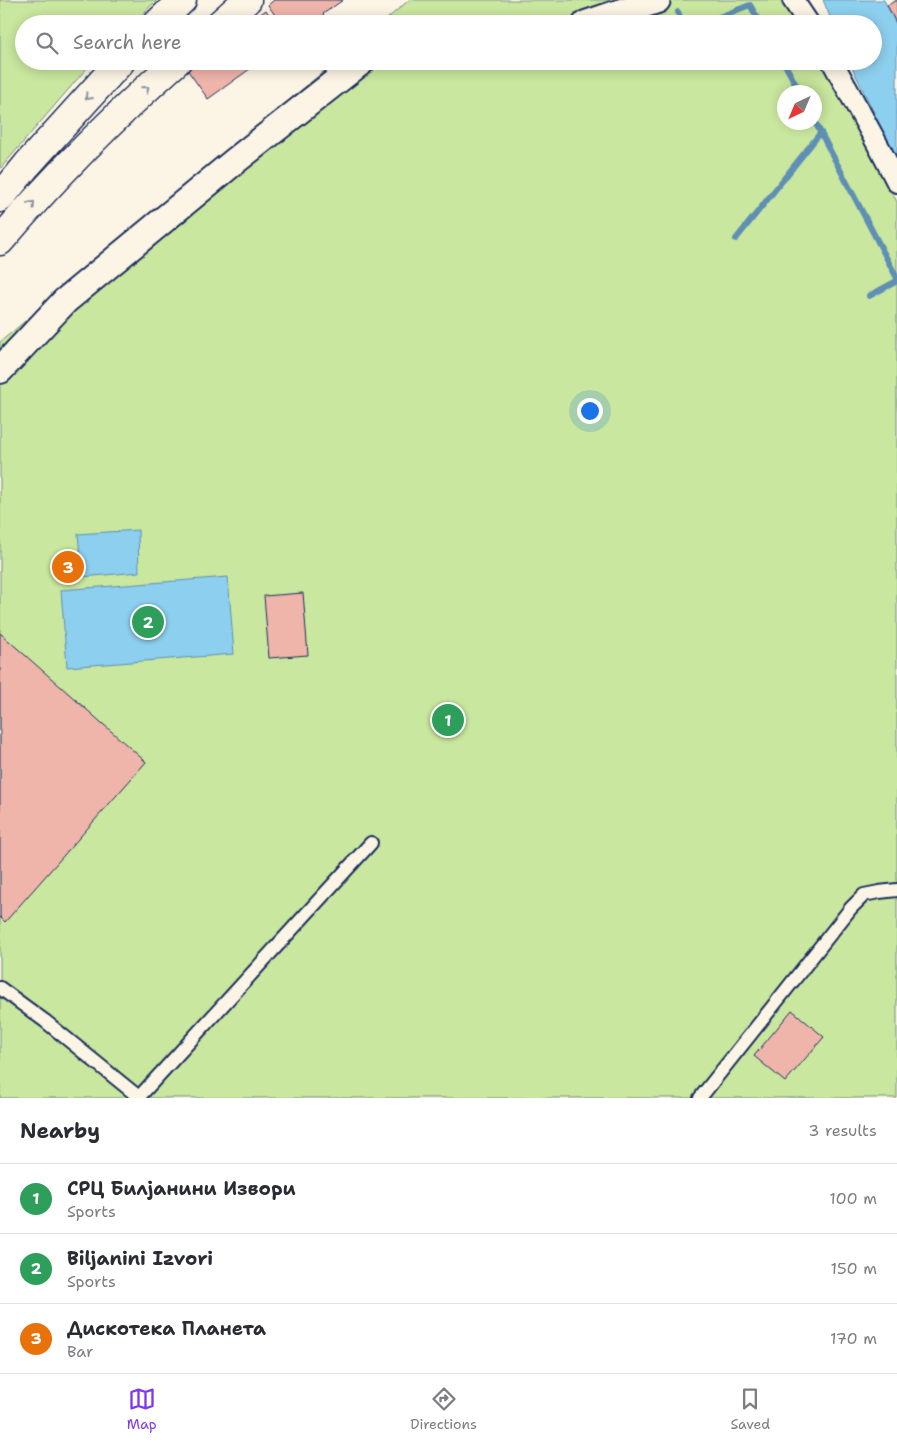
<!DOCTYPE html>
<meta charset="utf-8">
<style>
:root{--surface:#fff;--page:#f2f2f3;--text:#2b2b33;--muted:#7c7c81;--line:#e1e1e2;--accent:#7c3aed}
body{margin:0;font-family:"Shantell Sans",sans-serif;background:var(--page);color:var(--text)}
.compass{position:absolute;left:777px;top:85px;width:45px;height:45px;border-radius:50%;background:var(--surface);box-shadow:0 2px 12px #0003;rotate:224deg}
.you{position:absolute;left:589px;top:410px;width:18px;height:18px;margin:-12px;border:4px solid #fff;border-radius:50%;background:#1a73e8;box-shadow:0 0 0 8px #1a73e833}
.badge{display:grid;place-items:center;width:32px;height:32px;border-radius:50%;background:var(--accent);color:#fff;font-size:16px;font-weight:700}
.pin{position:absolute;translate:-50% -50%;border:2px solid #fff;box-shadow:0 1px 5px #0006}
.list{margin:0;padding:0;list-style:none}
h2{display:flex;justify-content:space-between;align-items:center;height:65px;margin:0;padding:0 20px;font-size:21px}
h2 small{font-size:16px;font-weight:400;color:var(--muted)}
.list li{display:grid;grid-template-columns:32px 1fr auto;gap:15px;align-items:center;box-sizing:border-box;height:70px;padding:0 20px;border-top:1px solid var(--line)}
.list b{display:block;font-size:19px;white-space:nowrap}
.list p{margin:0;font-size:16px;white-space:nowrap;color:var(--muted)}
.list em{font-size:16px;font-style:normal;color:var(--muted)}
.icon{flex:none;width:28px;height:28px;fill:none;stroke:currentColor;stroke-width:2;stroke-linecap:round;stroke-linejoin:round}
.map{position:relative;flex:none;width:897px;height:1098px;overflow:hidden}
.search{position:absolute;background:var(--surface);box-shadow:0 2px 12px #0003;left:15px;right:15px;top:15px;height:55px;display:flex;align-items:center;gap:12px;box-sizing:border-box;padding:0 18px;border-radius:28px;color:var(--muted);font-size:19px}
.sheet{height:275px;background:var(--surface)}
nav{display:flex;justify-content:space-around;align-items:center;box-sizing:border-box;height:70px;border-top:1px solid var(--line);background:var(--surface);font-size:14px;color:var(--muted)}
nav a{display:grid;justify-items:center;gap:2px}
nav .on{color:var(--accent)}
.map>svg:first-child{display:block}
.green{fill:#c9e79e;stroke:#728b7e;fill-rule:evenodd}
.water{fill:#8dcfee;stroke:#5f8fb4}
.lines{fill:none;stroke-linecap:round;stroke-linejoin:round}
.stream{stroke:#5f8fb4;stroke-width:6}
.building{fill:#efb4aa;stroke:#1b2f5e}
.service-casing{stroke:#1b2f5e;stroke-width:16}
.pedestrian-casing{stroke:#1b2f5e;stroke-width:24}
.minor-casing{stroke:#1b2f5e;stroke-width:30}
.secondary-casing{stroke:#1b2f5e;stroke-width:31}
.service{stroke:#fcf5e5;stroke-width:12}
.pedestrian{stroke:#fcf5e5;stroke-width:20}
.minor{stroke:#fcf5e5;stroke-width:26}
.secondary{stroke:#fcf5e5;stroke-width:28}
.oneway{stroke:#8c92a2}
</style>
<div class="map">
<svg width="897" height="1098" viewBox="0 0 897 1098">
<rect width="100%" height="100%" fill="#fcf5e5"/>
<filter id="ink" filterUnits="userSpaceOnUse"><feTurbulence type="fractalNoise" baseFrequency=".02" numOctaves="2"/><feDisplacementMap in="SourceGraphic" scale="10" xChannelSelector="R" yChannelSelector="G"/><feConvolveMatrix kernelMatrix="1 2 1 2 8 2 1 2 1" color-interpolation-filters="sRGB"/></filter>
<g filter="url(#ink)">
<!-- green -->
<path class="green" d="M 0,0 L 157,0 L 132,24 L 24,24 L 24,61 L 93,61 L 0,169 Z
M 409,0 L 798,0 L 810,24 L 381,24 Z
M 336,61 L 828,61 L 897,202 L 897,1098 L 0,1098 L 0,342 ZM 784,92 L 814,92 L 814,122 L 784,122 Z"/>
<!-- water -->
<path class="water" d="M 823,0 L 884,0 L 897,25 L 897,161 L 849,61 L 873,61 L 873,24 L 833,24 Z
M 138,530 L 139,572 L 82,577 L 78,534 Z
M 228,577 L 234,654 L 67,667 L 61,590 Z"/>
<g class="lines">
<!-- stream -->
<path class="stream" d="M 678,12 L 683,24
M 701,24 L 750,5 L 761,24
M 783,61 L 800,92
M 814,120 L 897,278
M 736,239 L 821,132
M 869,296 L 897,281"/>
</g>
<!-- building -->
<path class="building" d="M 274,0 L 343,0 L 323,14 L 328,21 L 325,24 L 281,24 L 268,5 Z
M 897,0 L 897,25 L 887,5 Z
M 266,10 L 275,24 L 247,24 Z
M 195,61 L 261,61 L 208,99 L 186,68 Z
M 303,593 L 308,655 L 269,658 L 264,596 Z
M 0,633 L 146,762 L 5,922 L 0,917 Z
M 792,1010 L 824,1037 L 785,1082 L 754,1056 Z"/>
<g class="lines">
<!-- service casing -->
<g class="service-casing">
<path id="service" d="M 0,988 L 45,1021 L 140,1098
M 139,1097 L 371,843
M 700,1098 L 851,908 L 864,895 L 879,892 L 897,890"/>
</g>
<!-- pedestrian casing -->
<g class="pedestrian-casing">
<path id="pedestrian" d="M 793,0 L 809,24
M 832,61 L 880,149 L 897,182"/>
</g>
<!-- minor casing -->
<g class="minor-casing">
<path id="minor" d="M 586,24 L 657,0
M 0,370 L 65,301 L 235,161 L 362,61"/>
</g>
<!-- secondary casing -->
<g class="secondary-casing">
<path id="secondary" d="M 157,24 L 182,0
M 220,24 L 247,0
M 0,198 L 27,165 L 121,61
M 0,241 C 54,177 114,117 177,61"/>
</g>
<!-- service -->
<use href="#service" class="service"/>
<!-- pedestrian -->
<use href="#pedestrian" class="pedestrian"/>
<!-- minor -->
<use href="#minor" class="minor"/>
<!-- secondary -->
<use href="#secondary" class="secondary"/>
</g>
<!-- one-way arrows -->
<defs><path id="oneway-chevron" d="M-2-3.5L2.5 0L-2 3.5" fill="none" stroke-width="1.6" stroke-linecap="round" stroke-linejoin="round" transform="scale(1.25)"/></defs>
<g class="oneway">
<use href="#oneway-chevron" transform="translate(146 89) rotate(-41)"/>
<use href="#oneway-chevron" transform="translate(88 97) rotate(132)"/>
<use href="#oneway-chevron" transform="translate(32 204) rotate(-48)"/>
</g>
</g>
</svg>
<svg class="compass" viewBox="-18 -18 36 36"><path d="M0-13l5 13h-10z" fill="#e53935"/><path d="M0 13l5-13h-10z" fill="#7c7c81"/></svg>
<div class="you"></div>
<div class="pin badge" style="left:448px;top:720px;background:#2e9e5b">1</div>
<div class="pin badge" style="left:148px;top:622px;background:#2e9e5b">2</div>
<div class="pin badge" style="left:68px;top:567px;background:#e8710a">3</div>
<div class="search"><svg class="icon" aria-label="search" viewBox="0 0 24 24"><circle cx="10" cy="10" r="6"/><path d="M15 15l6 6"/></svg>Search here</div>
</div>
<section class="sheet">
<h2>Nearby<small>3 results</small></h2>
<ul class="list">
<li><span class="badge" style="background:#2e9e5b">1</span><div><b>СРЦ Билјанини Извори</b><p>Sports</p></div><em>100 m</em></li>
<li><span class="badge" style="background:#2e9e5b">2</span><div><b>Biljanini Izvori</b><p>Sports</p></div><em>150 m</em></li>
<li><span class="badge" style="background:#e8710a">3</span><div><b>Дискотека Планета</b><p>Bar</p></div><em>170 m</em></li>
</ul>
</section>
<nav>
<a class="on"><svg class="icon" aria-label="map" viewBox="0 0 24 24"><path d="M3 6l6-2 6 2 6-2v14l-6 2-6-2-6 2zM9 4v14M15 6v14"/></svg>Map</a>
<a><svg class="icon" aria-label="directions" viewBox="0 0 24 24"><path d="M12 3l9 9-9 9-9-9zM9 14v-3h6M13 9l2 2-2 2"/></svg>Directions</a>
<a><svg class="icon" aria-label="saved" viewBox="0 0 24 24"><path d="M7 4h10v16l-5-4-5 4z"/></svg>Saved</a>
</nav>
